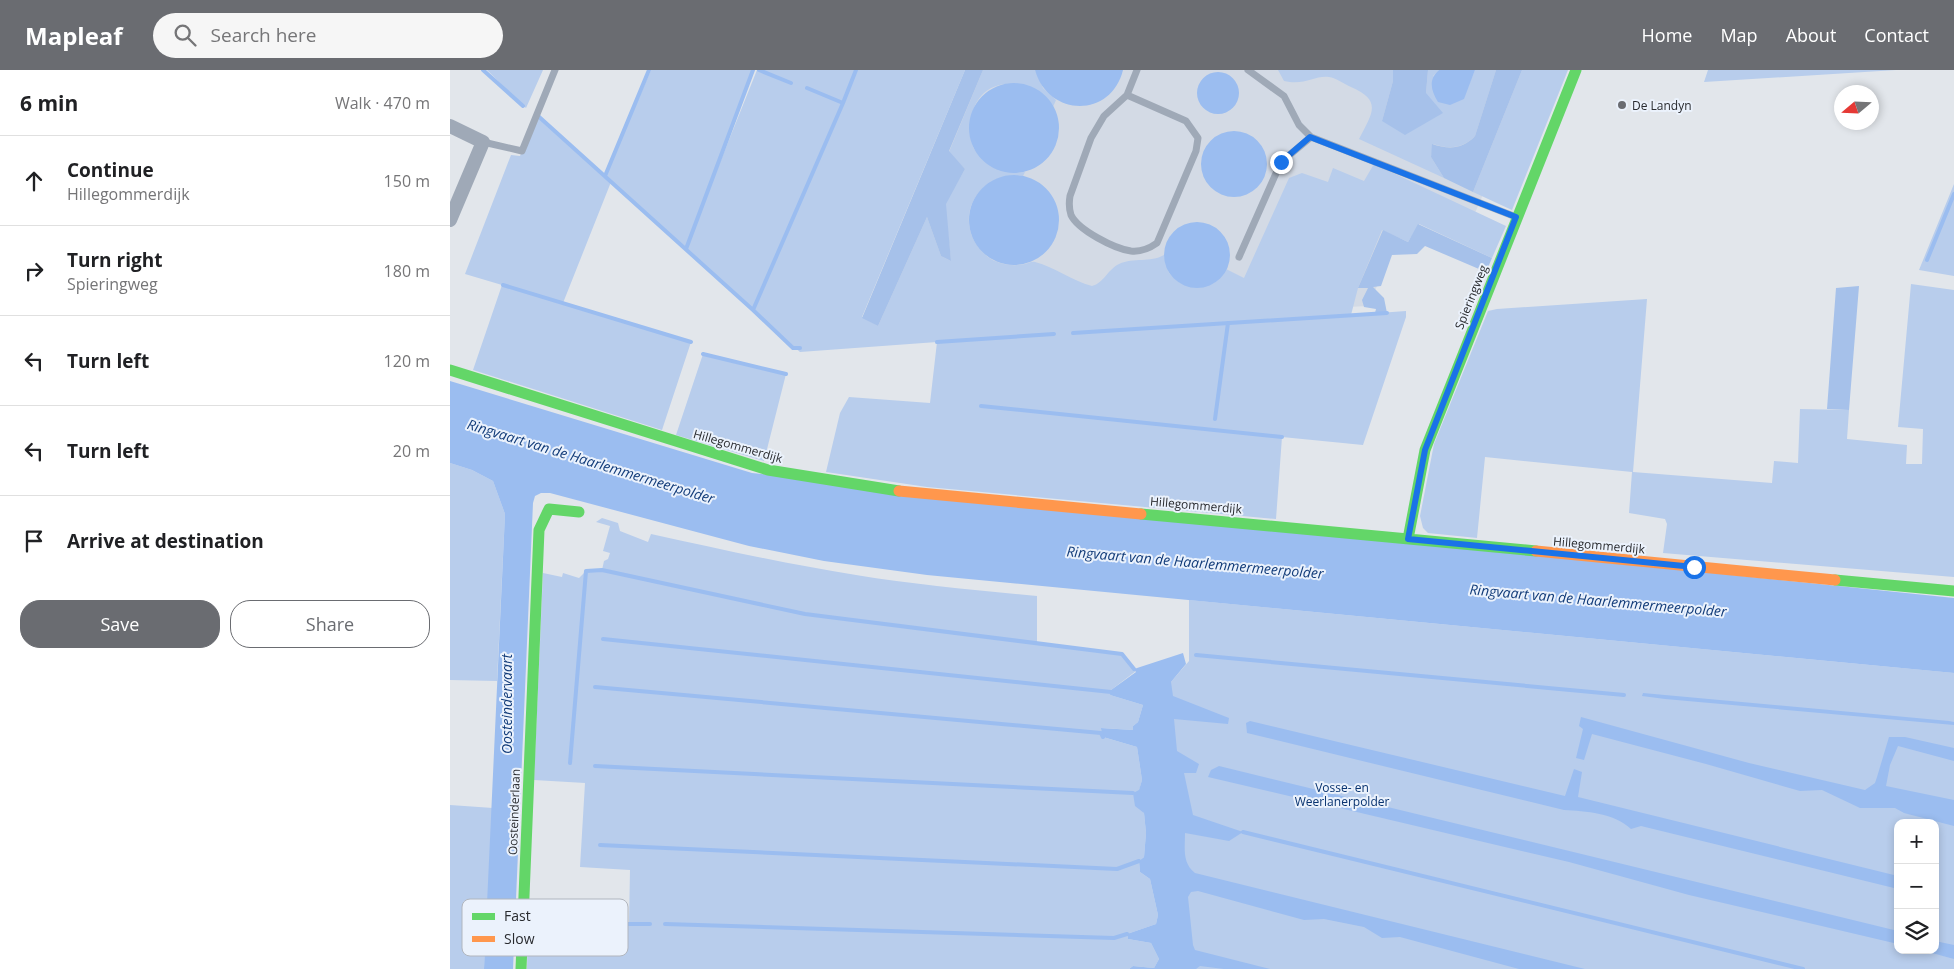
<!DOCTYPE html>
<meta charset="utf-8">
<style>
:root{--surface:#fff;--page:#f6f6f6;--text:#202124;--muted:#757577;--line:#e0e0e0;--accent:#6a6c71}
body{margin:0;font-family:"Open Sans",sans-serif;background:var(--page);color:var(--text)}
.controls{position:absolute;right:15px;bottom:15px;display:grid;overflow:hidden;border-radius:10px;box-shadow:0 2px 8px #0003}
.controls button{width:45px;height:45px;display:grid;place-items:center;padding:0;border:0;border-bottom:1px solid var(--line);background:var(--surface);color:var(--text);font:25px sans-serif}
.compass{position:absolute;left:1384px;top:15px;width:45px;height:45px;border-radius:50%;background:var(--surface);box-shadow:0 2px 8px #0003;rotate:251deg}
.stop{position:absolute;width:15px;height:15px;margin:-11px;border:4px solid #1a73e8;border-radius:50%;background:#fff}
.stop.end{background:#1a73e8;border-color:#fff;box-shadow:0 1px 5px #0008}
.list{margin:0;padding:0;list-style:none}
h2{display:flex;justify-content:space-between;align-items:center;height:65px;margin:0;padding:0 20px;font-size:21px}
h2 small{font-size:16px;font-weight:400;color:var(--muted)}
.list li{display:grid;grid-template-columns:32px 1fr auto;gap:15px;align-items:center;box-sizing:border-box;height:90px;padding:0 20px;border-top:1px solid var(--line)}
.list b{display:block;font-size:19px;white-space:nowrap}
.list p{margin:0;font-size:16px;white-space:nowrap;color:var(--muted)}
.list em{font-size:16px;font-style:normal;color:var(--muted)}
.actions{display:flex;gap:10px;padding:15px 20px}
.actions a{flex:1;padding:11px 0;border:1px solid var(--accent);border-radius:20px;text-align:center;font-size:18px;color:var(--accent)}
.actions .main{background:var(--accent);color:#fff}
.icon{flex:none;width:28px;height:28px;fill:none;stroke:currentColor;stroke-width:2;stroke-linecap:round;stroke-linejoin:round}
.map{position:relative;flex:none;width:1504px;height:899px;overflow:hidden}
header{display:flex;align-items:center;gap:30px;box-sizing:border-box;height:70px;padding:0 25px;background:var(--accent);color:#fff}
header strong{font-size:24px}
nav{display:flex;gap:28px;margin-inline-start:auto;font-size:18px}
.search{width:350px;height:45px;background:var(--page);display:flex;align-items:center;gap:12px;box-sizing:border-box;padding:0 18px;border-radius:28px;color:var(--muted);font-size:19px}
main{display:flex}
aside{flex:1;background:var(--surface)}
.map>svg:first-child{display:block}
.built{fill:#d3dae5}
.green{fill:#b8cdec;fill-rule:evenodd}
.forest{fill:#a6c1ea}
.water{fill:#9bbdf0}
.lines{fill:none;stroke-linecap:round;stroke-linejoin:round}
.stream{stroke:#9bbdf0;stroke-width:4}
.lane{stroke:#9fa9b7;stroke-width:7}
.street{stroke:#9fa9b7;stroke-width:14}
.fast{stroke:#63d668;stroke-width:11}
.slow{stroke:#ff974d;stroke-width:11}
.route{stroke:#1a73e8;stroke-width:6}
.poi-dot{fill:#6a6c71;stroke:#ebf2fc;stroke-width:2}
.labels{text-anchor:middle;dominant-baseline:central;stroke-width:4;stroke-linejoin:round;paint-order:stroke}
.poi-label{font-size:12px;fill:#292b2f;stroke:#ebf2fc;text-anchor:start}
.street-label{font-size:12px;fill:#292b2f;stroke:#ebf2fc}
.park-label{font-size:12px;fill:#083370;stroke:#ebf2fc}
.water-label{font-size:14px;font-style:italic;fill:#113b79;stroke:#ebf2fc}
.key{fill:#ebf2fc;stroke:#b1b6be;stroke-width:1}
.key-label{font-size:14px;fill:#292b2f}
</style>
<header>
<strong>Mapleaf</strong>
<div class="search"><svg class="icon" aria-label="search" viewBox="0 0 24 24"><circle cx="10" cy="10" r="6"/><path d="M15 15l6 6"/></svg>Search here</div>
<nav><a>Home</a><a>Map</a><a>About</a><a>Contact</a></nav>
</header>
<main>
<aside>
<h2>6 min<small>Walk · 470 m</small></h2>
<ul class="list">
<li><svg class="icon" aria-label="ahead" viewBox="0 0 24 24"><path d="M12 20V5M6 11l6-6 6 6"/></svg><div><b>Continue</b><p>Hillegommerdijk</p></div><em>150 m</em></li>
<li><svg class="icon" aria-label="right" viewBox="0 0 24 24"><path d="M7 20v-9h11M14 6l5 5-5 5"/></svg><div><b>Turn right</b><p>Spieringweg</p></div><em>180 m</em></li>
<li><svg class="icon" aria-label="left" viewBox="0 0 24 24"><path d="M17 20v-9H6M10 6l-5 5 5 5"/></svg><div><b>Turn left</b></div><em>120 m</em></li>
<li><svg class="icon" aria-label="left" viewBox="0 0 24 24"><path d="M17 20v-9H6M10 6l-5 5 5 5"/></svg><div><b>Turn left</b></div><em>20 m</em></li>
<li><svg class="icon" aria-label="arrive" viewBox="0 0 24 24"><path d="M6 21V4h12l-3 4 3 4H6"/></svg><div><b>Arrive at destination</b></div></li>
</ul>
<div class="actions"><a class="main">Save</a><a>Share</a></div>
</aside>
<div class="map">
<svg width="1504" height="899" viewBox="0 0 1504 899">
<rect width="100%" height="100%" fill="#e2e6eb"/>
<!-- built -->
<path class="built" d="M 525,0 L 1087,0 L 1015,166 L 961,141 L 918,236 L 417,260 Z"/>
<!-- green -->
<path class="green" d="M 37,0 L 93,0 L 76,38 Z
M 201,0 L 303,0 L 253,135 L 307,0 L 515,0 L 412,247 L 428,256 L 477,147 L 491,186 L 501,191 L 495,134 L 515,99 L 499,82 L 533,0 L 585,0 L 593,18 L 606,30 L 603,37 C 586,10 538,2 524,38 C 522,43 522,51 522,57 C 520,77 522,81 539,91 C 552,99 559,104 575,102 L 573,106 C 524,100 499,156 538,187 C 547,194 563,197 575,194 C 579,193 582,191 585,192 C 605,197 622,211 642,216 C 654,213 658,199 669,194 C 684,187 700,193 714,185 L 719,203 L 730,213 L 764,213 L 776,199 L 794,208 L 839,108 L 852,103 L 878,112 L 883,98 L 914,111 L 924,94 L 1056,156 L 1042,188 L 969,154 L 958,172 L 932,160 L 908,218 L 901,245 L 956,241 L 956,247 L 913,375 L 832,367 L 826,449 L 477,417 L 376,402 L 390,343 L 399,327 L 480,333 L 487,272 L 350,282 L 161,112 L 113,233 L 241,272 L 212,360 L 23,300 L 52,215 L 15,204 L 61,85 L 70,86 L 87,45 L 155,106 Z
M 828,0 L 943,0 L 943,11 L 932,51 L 976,23 L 978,0 L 989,0 L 983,6 L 1013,29 L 1025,0 L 1046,0 L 1025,66 C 1013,79 998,79 983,74 L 981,87 L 994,108 L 909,69 C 922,43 933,31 901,17 C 894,14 886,8 879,7 C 865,5 855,16 834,11 Z
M 1072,0 L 1118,0 L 1062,140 L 1023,122 Z
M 1258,0 L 1446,0 L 1254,12 Z
M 1504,114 L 1504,206 L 1469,200 Z
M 1461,214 L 1504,220 L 1504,507 L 1213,483 L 1217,454 L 1215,449 L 1179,443 L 1182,402 L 1035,387 L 1027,468 L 978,463 L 973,458 L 970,446 L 984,374 L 1038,241 L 1047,239 L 1197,229 L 1183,402 L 1322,413 L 1324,391 L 1348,393 L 1350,339 L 1399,340 L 1397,369 L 1457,375 L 1456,394 L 1472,394 L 1473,359 L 1448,357 Z
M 253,284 L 336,304 L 314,391 L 226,365 Z
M 0,393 L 22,400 L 43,411 L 55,444 L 47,611 L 0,610 Z
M 152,448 L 168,453 L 170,461 L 198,472 L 201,464 C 269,479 337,494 406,505 C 466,515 527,520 587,526 L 587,573 L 672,584 L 686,601 L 661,620 L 660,625 L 693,635 L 688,652 L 683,656 L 683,660 L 652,658 L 653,667 L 687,677 L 692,710 L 689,721 L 683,723 L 694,743 L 696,763 L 694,787 L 689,791 L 690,802 L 700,809 L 708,845 L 706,854 L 677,864 L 678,869 L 701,873 L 709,889 L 704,898 L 683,896 L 679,899 L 77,899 L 78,854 L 179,854 L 180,800 L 130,797 L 135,713 L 84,710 L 93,503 L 112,507 L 113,503 L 129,508 L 136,501 L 152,500 L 154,491 L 158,489 L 160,483 L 153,481 L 160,456 L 146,452 Z
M 739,530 L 1504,603 L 1504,899 L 721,899 L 721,612 L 739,591 ZM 1448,753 L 1485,753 L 1485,880 L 1448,880 Z
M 0,735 L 43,738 L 34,899 L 0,899 Z"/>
<!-- forest -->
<path class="forest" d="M 515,0 L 533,0 L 499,81 L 515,99 L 496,134 L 501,191 L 491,186 L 477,147 L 428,256 L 412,248 Z
M 943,0 L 978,0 L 976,23 L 993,43 L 955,65 L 932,51 L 943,11 Z
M 1046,0 L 1072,0 L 1023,122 L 994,108 L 981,87 L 982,74 C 998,79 1012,80 1025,66 Z
M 968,154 L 1042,188 L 1036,202 L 975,176 L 967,184 L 942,185 L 931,216 L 923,217 L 934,228 L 937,243 L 925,243 L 926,239 L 914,237 L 912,230 L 918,218 L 908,218 L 933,160 L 958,172 Z
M 1409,216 L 1399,340 L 1377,339 L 1386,218 Z"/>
<!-- water -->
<path class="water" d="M 585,0 L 673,0 C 661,49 598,47 585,0 Z
M 989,0 L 1025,0 L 1014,29 L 1000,35 L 988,32 C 981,20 978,10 989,0 Z
M747 23a21 21 0 1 1 42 0a21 21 0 1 1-42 0Z
M519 58a45 45 0 1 1 90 0a45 45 0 1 1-90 0Z
M751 94a33 33 0 1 1 66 0a33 33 0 1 1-66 0Z
M519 150a45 45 0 1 1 90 0a45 45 0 1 1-90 0Z
M714 185a33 33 0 1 1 66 0a33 33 0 1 1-66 0Z
M 0,311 L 302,403 L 1504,528 L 1504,603 L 477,505 L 374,491 L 299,476 L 100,423 L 91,423 L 85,426 L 83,433 L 63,899 L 34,899 L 55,444 L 43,411 L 22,400 L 0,393 Z
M 733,583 L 736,594 L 721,612 L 723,626 L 779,648 L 778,654 L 724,649 L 727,681 L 749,694 L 746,703 L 734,703 L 743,745 L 793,762 L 779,771 L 735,763 C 735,778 732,793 745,803 L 1135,899 L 1069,899 L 950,867 L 932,868 L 914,857 L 874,849 L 854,850 L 748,821 L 741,822 L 738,827 L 743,875 L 745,880 L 820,899 L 774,899 L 750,896 L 746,899 L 679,899 L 683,896 L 704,898 L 709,889 L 701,873 L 678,869 L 677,864 L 706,854 L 708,845 L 700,809 L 690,802 L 689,791 L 694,787 L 696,763 L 694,743 L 685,736 L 683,723 L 689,720 L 692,710 L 687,677 L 653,667 L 651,658 L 683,660 L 683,656 L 688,652 L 693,635 L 660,625 L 661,620 L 686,602 L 684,599 Z
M 1193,623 L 1499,651 L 1504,652 L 1504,655 L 1215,629 L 1192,626 Z
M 1131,647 L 1299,693 L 1415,720 L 1425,713 L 1427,707 L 1439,667 L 1455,667 L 1504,678 L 1504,691 L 1448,676 L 1440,695 L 1436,716 L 1504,730 L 1504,756 L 1454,743 L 1445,738 L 1410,738 L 1372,720 L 1350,721 L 1256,694 L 1142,664 L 1134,690 L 1126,688 L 1133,659 L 1129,656 Z
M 800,651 L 1115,726 L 1124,699 L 1132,702 L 1128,727 L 1448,806 L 1448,819 L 1191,756 L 1181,759 C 1165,743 1135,741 1114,740 L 797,663 L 796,653 Z
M 769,696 L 1448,861 L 1448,874 L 1239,825 L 1119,792 L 758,707 L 761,700 Z
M 1485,871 L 1504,875 L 1504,889 L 1471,880 L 1485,880 Z"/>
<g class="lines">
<!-- stream -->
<path class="stream" d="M 33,0 L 73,36
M 309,0 L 341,13
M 393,33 L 406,0
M 87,45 L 303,240
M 155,106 L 199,0
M 236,179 L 303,0
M 1477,190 L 1504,124
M 53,215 L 241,272
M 623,263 L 937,243
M 487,272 L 604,264
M 350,278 L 343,278 L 303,240 L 393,33 L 357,18
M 253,284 L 336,304
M 531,336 L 832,367
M 765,349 L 778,253
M 153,569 L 661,622
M 746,585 L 1174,625
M 145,617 L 651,663 L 653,667
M 120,693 L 136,501 L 152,500 L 355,544 L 672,584 L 684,599
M 145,696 L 683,723
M 793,762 L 1353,899
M 150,775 L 667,799 L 689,791
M 215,854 L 664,868 L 677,864
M 124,880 L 124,854 L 200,854"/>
<!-- lane -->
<path class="lane" d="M 798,0 L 834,26 L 849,55 L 861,67 L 1066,147
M 677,25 L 736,51 L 748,68 L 746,81 L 707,173 C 700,178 691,182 681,181 C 665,179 628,160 621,145 C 619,139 619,132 620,126 L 641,68 L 654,46 L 677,25 L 687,0
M 33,72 L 72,81 L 105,0
M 789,187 L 831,92 L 861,67"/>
<!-- street -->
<path class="street" d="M 0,56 L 33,72 L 0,150"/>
<!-- fast -->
<path class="fast" d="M 0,300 L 318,400 L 449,421
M 691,444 L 1086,481
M 958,469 L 975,380 L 1126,0
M 1385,510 L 1504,521
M 71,899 L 89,460 L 99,439 L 129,442"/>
<!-- slow -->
<path class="slow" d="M 449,421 L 691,444
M 1086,481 L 1385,510"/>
</g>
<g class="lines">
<!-- route -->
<path class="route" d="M 831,92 L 860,67 L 1066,147 L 975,380 L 958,469 L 1244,497"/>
</g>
<!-- markers -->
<circle class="poi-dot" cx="1172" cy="35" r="5"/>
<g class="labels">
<!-- poi labels -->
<g class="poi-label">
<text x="1182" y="35">De Landyn</text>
</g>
<!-- street labels -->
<g class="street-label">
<text transform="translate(1021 227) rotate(-68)">Spieringweg</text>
<text transform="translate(288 376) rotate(16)">Hillegommerdijk</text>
<text transform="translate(746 435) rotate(5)">Hillegommerdijk</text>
<text transform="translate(1149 475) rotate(5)">Hillegommerdijk</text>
<text transform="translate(64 742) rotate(-88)">Oosteinderlaan</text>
</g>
<!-- park labels -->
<g class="park-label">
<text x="892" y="717">Vosse- en<tspan x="892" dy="14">Weerlanerpolder</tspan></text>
</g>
<!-- water labels -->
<g class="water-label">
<text transform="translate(141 391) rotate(17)">Ringvaart van de Haarlemmermeerpolder</text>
<text transform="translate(745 492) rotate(5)">Ringvaart van de Haarlemmermeerpolder</text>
<text transform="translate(1148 530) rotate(5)">Ringvaart van de Haarlemmermeerpolder</text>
<text transform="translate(56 634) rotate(-90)">Oosteindervaart</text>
</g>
</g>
<!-- legend -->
<rect x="12" y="829" width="166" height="57" rx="8" class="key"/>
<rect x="22" y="843" width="23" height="7" fill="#63d668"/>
<rect x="22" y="866" width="23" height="6" fill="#ff974d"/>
<g class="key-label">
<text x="54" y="851">Fast</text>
<text x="54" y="874">Slow</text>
</g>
</svg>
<div class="controls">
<button>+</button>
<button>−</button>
<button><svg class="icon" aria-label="layers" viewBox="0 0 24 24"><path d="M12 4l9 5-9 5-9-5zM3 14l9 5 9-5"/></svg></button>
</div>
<svg class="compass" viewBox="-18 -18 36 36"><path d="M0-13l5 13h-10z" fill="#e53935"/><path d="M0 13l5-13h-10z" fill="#757577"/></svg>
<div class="stop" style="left:1244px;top:497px"></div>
<div class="stop end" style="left:831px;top:92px"></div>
</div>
</main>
